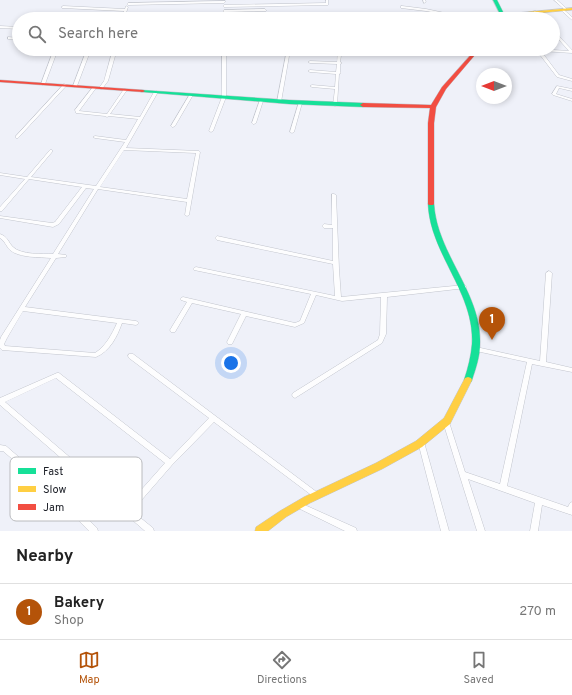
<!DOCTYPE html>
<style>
:root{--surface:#fff;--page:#f6f6f6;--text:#222;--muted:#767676;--line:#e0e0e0;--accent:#b45309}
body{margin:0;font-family:Overpass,sans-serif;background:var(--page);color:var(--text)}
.compass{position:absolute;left:476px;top:68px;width:36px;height:36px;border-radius:50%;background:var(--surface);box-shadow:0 2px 6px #0003;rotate:270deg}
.you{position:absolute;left:231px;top:363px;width:14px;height:14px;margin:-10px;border:3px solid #fff;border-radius:50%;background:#1a73e8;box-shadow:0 0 0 6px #1a73e833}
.badge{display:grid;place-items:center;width:26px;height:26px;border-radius:50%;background:var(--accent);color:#fff;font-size:13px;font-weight:700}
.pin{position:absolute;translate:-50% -33px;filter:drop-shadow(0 1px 2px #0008)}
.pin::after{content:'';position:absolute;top:21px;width:14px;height:12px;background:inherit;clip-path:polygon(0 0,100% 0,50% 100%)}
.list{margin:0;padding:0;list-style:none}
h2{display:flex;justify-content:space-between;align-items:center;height:52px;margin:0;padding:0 16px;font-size:17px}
h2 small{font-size:13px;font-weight:400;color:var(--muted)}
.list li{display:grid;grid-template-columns:26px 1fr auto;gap:12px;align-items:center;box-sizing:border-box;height:56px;padding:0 16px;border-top:1px solid var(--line)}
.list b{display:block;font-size:15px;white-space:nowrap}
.list p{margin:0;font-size:13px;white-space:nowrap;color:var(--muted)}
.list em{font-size:13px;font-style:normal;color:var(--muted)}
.icon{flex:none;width:22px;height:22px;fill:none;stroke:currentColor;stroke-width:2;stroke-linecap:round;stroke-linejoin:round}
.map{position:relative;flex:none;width:572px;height:531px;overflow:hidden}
.search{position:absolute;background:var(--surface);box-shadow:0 2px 6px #0003;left:12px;right:12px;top:12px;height:44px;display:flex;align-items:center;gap:10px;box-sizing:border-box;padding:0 14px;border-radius:22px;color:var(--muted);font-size:15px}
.sheet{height:108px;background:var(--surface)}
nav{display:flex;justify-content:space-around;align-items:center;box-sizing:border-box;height:56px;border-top:1px solid var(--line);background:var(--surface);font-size:11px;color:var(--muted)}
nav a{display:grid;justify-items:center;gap:2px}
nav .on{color:var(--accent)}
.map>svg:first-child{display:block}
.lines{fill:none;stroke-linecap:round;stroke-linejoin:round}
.street-casing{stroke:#c2c5cd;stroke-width:1}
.fast-casing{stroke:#c2c5cd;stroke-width:1}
.slow-casing{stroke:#c2c5cd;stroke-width:1}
.jam-casing{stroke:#c2c5cd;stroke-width:1}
.street{fill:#fdfdfe;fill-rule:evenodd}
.fast{fill:#16e098;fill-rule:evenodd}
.slow{fill:#ffcf43;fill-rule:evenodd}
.jam{fill:#f24e42;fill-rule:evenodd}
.key{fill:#fff;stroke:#babbbe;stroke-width:1}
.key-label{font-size:11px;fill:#1a1d25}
</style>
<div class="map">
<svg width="572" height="531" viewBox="0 0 572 531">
<rect width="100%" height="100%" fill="#eff1f9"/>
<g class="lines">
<!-- street casing -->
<g class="street-casing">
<path id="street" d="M 326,0 L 328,0 L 328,5 L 224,7 L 223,6 L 224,5 L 326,3 Z
M 423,0 L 425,0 L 426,2 L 424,3 Z
M 554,0 L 557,0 L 566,8 L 566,10 L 564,10 L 572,17 L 572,20 L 562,11 L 562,9 L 564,9 Z
M 225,1 L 225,2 L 224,3 L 128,5 L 127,4 L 128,3 Z
M 63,6 L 125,9 L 126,6 L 128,7 L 124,19 L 122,19 L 124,11 L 62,8 L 62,7 Z
M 402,6 L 426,9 L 473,19 L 467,19 L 426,11 L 401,8 L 401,6 Z
M 265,9 L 266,10 L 266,11 L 224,12 L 223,11 L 224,10 Z
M 534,11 L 536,11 L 543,19 L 540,19 L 534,13 Z
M 154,16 L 185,17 L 224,16 L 225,17 L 224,18 L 185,19 L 155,18 L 154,18 Z
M 0,26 L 19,27 L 19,29 L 0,28 Z
M 553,30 L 572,50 L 572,53 L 541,51 L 559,75 L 572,79 L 572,81 L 557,77 L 537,51 L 522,50 L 520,49 L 538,49 L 569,51 L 553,33 Z
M 8,37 L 19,38 L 19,40 L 9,39 L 8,39 Z
M 54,49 L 58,49 L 45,84 L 42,85 L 41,84 Z
M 87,49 L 91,49 L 77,86 L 74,87 L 73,86 Z
M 113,49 L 117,49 L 108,81 L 102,89 L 100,89 L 99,88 L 104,81 Z
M 222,49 L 226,49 L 226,97 L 213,131 L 211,132 L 209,131 L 222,97 Z
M 286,49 L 290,49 L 289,52 L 287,52 Z
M 338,49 L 342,49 L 340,62 L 342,63 L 340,64 L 340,72 L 341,73 L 339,74 L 337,105 L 335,106 L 333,105 L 335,89 L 312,87 L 310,86 L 312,85 L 335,87 L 336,74 L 310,72 L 308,71 L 310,70 L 336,72 L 337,64 L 310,63 L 308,62 L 310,61 L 337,62 Z
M 286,55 L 289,56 L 281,102 L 279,103 L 277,102 Z
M 64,84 L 67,85 L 18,138 L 16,138 L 16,136 Z
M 557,86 L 572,89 L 572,91 L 559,88 L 556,94 L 572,99 L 572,101 L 553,95 L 552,94 Z
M 93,87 L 96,88 L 79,111 L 107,114 L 124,89 L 125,89 L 127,90 L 110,114 L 140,117 L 154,92 L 157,91 L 158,92 L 126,148 L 199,151 L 200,152 L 189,215 L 187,216 L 185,215 L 187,202 L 98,189 L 58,254 L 66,255 L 66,257 L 56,258 L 25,307 L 136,321 L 138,322 L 139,323 L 138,324 L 136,325 L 122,323 C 117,337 110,351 96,357 L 2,350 L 0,348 L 0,340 L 1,337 L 51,258 C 40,257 19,258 10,250 C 6,246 5,241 0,238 L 0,234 C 8,237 8,242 13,247 C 21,255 43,254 53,254 L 94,189 L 86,188 L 59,224 L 53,227 L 0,218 L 0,216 L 52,223 L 55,222 L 82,187 L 29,179 L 2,211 L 0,211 L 0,207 L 25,179 L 0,175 L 0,173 L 27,177 L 50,150 L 52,150 L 52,152 L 31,177 L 96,186 L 125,142 L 95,138 L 93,137 L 95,136 L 126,140 L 138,119 L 109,116 L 107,117 L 105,116 L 76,113 L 75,110 ZM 124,150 L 196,153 L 187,199 L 100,187 ZM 23,311 L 117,323 C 112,334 106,346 95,353 L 5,346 L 4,344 L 7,338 Z
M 190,94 L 193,95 L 175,126 L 173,127 L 172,127 L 171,126 Z
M 260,100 L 263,101 L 256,123 L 254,124 L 253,124 L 252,123 Z
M 299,102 L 301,102 L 302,103 L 294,132 L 292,133 L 290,132 Z
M 332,194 L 334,194 L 336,195 L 339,269 L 341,297 L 464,285 L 466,286 L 467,287 L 466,288 L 387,297 L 386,334 L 382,343 L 295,398 L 293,397 L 292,395 L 293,393 L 378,340 L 380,334 L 381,297 L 342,301 L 316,295 L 304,323 L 295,327 L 246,316 L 232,344 L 228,344 L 227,342 L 241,314 L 192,303 L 175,332 L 171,332 L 170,330 L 187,302 L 181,300 L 180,299 L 181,298 L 183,297 L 295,323 L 300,321 L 311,294 L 194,270 L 193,269 L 194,268 L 196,267 L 335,296 L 333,264 L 217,240 L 215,238 L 217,236 L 333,261 L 333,228 L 324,228 L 322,226 L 324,224 L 332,225 Z
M 549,271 L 552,273 L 546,362 L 572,368 L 572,372 L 532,364 L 507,486 L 568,507 L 570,503 L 572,502 L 572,515 L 542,505 L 538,531 L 530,531 L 535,503 L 468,479 L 485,531 L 477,531 L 443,422 L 444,420 L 446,419 L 448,420 L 449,422 L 465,472 L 500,484 L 527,362 L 476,351 L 474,351 L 473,349 L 474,347 L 476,347 L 540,361 L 546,273 Z
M 129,354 L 133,354 L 318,493 L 319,495 L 318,497 L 316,498 L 314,497 L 214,422 L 172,465 L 132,511 L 153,528 L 154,531 L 145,531 L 0,405 L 0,398 L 57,373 L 59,373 L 170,459 L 209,418 L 129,358 L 128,356 ZM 56,378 L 165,463 L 127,506 L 5,402 Z
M 421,439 L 423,440 L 424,442 L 449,531 L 441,531 L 418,442 L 419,440 Z
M 0,445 L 6,446 L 57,490 L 97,528 L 98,531 L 89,531 L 53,494 L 3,451 L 0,451 Z
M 298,502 L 356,528 L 357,531 L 345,531 L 296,507 L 295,505 L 296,503 Z"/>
</g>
<!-- fast casing -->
<g class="fast-casing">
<path id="fast" d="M 493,0 L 497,0 L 505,16 L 504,17 L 501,16 Z
M 141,90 L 289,100 L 363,103 L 366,105 L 363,107 L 289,104 L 143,92 L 141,92 Z
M 431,202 L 434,204 C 437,254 482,293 480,344 C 480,356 476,368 472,380 L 471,382 L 468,383 L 465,382 L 464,380 C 468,368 471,356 472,344 C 475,293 430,254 428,204 Z"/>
</g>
<!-- slow casing -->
<g class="slow-casing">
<path id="slow" d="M 572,8 L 572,10 L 506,16 L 504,17 L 503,19 L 499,19 L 501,15 L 506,14 Z
M 468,377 L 471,378 L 472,380 L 450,424 L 422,447 L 382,469 L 310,503 L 286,517 L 268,531 L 255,531 L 256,527 L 280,511 L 304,497 L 376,463 L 416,441 L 444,418 L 465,378 Z"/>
</g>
<!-- jam casing -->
<g class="jam-casing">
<path id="jam" d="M 476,49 L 480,49 L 446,89 L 436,107 L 434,123 L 434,204 L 433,205 L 429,205 L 428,204 L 428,123 L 430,108 L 363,107 L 360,105 L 363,103 L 431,105 L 442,87 Z
M 0,80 L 143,90 L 145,91 L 143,92 L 0,82 Z"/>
</g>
<!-- street -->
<use href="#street" class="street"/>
<!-- fast -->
<use href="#fast" class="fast"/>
<!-- slow -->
<use href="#slow" class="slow"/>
<!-- jam -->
<use href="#jam" class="jam"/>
</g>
<!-- legend -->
<rect x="10" y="457" width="132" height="64" rx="6" class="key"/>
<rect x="18" y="468" width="18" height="6" fill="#16e098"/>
<rect x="18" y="486" width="18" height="6" fill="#ffcf43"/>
<rect x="18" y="504" width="18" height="6" fill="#f24e42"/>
<g class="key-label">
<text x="43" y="475">Fast</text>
<text x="43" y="493">Slow</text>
<text x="43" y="511">Jam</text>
</g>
</svg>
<svg class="compass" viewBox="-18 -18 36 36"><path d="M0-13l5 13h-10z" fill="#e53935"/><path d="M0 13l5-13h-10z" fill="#767676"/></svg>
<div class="you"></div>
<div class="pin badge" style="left:492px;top:340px">1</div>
<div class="search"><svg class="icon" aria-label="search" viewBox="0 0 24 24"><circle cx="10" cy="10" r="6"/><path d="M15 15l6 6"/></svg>Search here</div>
</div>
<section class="sheet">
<h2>Nearby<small></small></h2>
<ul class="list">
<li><span class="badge">1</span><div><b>Bakery</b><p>Shop</p></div><em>270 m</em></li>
</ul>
</section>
<nav>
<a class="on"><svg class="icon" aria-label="map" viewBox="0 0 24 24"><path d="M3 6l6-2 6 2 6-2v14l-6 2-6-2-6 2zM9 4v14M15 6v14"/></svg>Map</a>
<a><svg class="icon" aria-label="directions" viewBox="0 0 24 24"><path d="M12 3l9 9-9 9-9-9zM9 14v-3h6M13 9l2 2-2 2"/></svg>Directions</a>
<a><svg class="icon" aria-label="saved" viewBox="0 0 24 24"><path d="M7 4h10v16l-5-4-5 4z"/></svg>Saved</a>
</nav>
